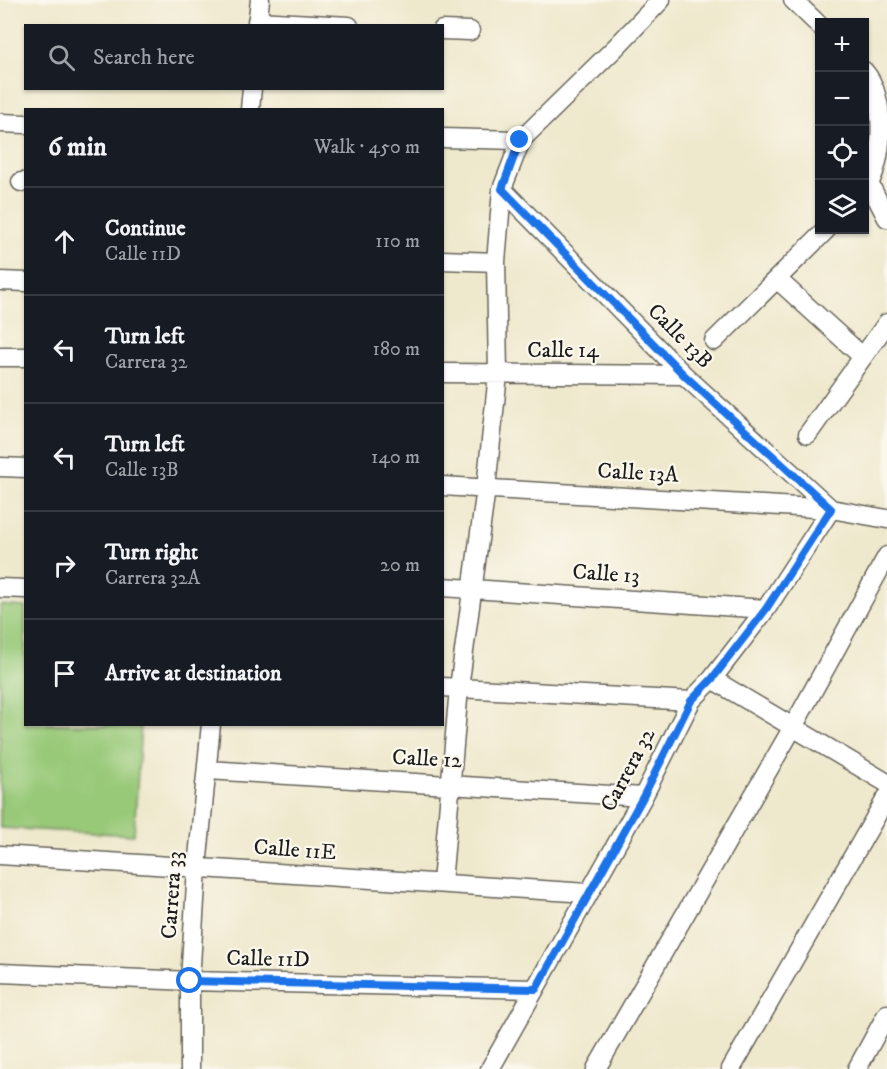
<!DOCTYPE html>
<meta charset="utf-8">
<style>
:root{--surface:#171b24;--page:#20242c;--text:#f1f3f6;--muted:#9ea1a6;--line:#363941}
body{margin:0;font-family:"IM FELL DW Pica",serif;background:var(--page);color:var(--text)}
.controls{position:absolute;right:18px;top:18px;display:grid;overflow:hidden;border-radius:0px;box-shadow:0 2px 4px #0004}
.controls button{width:54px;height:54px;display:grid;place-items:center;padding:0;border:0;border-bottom:2px solid var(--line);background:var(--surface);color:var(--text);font:30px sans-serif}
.stop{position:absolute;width:18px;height:18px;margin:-14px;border:4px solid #1a73e8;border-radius:50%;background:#fff}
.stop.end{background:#1a73e8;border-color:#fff;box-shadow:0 2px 6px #0008}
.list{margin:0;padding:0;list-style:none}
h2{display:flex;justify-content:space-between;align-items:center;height:78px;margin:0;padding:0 24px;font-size:26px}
h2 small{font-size:20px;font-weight:400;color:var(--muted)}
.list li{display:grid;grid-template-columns:39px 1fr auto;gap:18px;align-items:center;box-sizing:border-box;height:108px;padding:0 24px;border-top:2px solid var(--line)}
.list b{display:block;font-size:22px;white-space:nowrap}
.list p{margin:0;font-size:20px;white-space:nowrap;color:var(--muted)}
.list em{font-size:20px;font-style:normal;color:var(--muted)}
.icon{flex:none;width:33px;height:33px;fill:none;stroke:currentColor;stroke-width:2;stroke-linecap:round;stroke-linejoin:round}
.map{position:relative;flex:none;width:887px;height:1069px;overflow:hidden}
.search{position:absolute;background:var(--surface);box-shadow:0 2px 4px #0004;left:24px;top:24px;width:420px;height:66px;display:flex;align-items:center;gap:15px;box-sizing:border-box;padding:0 21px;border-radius:0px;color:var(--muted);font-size:22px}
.panel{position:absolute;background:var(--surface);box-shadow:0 2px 4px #0004;left:24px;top:108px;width:420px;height:618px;border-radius:0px}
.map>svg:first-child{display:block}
.green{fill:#98c978;stroke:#5a724a;stroke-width:1.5}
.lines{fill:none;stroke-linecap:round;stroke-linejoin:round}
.street-casing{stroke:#66635a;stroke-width:21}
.street{stroke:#fff;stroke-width:18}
.route{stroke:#1a73e8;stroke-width:8}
.labels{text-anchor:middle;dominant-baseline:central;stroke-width:4.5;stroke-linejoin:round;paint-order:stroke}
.street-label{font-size:22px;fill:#1c1c1c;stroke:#fbf7ec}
</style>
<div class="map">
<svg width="887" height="1069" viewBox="0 0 887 1069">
<rect width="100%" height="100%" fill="#fbf7ec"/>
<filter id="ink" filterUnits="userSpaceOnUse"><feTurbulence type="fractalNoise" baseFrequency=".0167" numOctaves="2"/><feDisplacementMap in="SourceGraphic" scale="12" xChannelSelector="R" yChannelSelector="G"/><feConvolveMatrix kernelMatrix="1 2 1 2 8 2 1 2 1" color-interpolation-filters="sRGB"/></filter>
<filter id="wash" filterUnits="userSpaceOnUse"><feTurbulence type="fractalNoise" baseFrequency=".008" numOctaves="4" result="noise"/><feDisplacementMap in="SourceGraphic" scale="24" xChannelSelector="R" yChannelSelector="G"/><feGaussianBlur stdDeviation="1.35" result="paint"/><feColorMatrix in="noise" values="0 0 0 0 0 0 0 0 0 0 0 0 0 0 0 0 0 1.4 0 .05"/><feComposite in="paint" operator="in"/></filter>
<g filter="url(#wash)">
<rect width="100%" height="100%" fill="#eee8cc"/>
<!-- green -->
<path class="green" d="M 0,605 L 25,607 L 26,724 L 141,725 L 134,835 L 0,828 Z"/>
</g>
<g filter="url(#ink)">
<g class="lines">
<!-- street casing -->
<g class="street-casing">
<path id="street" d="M 793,0 L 820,26
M 257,21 L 349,26
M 257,26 L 260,0
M 442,30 L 470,31
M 864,71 C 887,96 885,166 864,191
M 250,110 L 252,88
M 0,123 L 26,124
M 442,138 L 521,140
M 21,182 L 26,182
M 870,185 L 887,218
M 502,189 L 684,375 L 831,509
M 442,260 L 496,262
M 778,280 L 863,357
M 0,281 L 26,282
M 714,341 L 826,230
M 0,357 L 26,357
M 442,373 L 684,375
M 808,434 L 887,323
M 0,467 L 26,468
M 442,486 L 831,509 L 887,519
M 442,587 L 766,609
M 0,588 L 26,589
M 712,679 L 887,783
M 442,687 L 691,701
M 208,770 L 643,797
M 0,855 L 588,893
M 442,883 L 459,688 L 486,488 L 498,374 L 496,262 L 502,189 L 521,140 L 615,48 L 661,0
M 0,973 L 190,981 L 535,989
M 190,1069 L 190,981 L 197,868 L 211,724
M 490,1069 L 643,797 L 691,701 L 712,679 L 766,609 L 831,509
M 596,1069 L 793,727 L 887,556
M 731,1069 L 887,797
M 857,1069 L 887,1014"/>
</g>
<!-- street -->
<use href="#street" class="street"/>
</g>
</g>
<g class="lines" filter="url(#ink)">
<!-- route -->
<path class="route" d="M 190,981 L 536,989 L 643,797 L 691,701 L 712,679 L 766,609 L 831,509 L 684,375 L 502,189 L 520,140"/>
</g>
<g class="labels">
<!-- street labels -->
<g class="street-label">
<text transform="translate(680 336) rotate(45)">Calle 13B</text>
<text x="563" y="350">Calle 14</text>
<text transform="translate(638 473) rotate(3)">Calle 13A</text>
<text transform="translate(606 574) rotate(4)">Calle 13</text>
<text transform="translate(427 759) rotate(3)">Calle 12</text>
<text transform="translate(628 770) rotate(-62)">Carrera 32</text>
<text transform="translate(295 850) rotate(4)">Calle 11E</text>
<text transform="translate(172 895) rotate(-86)">Carrera 33</text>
<text transform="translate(268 959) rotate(1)">Calle 11D</text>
</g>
</g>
</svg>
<div class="controls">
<button>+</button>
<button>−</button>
<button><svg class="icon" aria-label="locate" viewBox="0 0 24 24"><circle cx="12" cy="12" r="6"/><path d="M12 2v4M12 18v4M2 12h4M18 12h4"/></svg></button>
<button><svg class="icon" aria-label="layers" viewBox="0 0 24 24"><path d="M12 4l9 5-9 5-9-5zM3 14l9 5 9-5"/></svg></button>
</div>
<div class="stop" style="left:190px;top:981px"></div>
<div class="stop end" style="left:520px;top:140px"></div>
<div class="search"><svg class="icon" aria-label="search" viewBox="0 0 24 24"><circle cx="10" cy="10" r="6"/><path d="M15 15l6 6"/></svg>Search here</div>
<section class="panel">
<h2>6 min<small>Walk · 450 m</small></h2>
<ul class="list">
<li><svg class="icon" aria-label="ahead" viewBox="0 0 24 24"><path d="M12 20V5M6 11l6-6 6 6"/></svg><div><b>Continue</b><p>Calle 11D</p></div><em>110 m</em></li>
<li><svg class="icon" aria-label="left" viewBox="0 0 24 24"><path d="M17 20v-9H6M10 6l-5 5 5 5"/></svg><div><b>Turn left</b><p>Carrera 32</p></div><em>180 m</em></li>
<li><svg class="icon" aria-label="left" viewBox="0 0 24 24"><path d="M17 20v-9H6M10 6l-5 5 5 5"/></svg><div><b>Turn left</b><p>Calle 13B</p></div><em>140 m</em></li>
<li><svg class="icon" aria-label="right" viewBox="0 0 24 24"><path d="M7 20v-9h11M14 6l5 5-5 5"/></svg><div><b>Turn right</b><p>Carrera 32A</p></div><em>20 m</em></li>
<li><svg class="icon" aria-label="arrive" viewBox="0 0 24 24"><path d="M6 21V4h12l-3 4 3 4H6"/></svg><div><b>Arrive at destination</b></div></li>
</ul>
</section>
</div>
